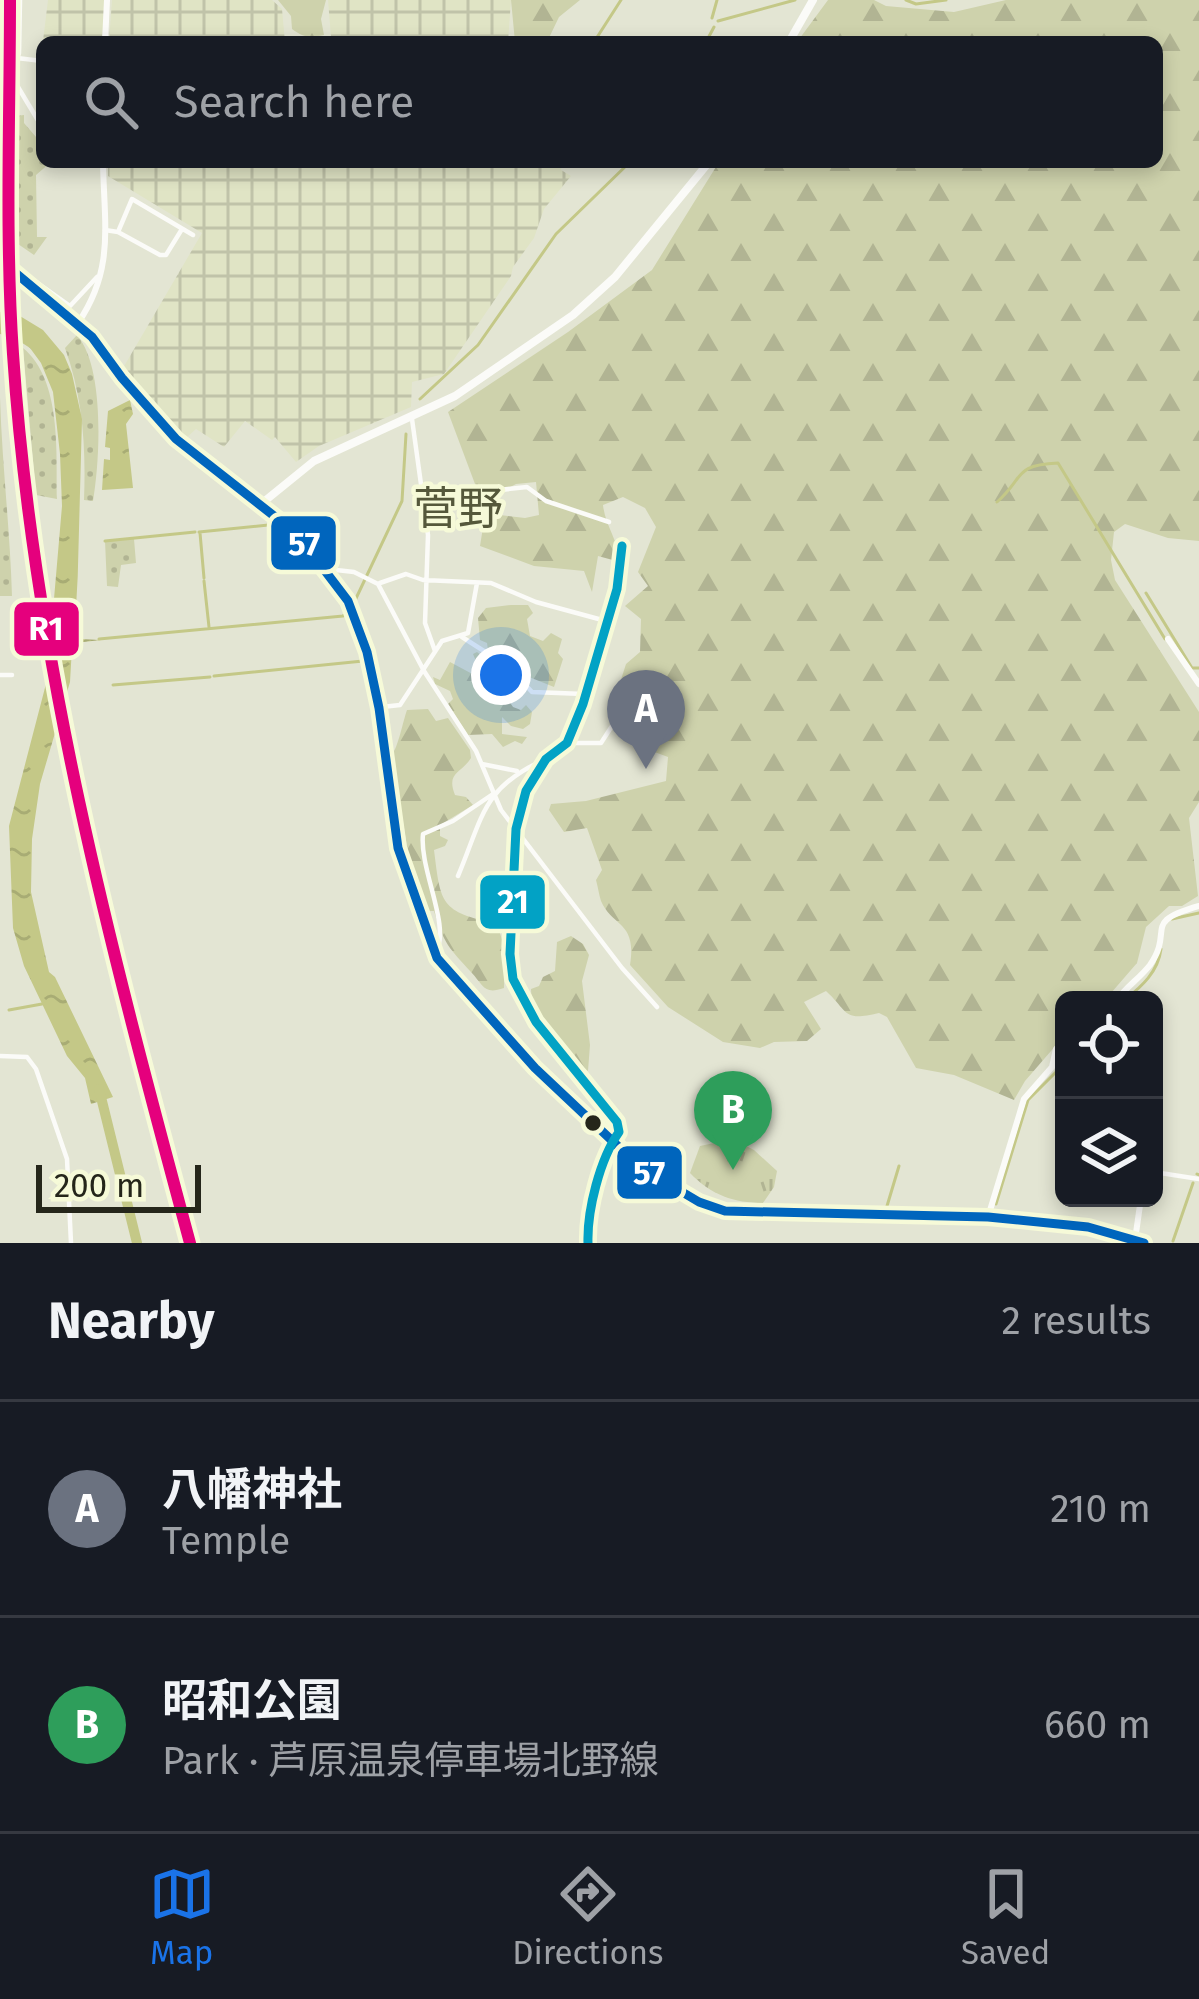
<!DOCTYPE html>
<meta charset="utf-8">
<style>
:root{--surface:#171b24;--page:#20242c;--text:#f1f3f6;--muted:#9ea1a6;--line:#363941;--accent:#1a73e8}
body{margin:0;font-family:"Fira Sans","Noto Sans JP",sans-serif;background:var(--page);color:var(--text)}
.controls{position:absolute;right:36px;bottom:36px;display:grid;overflow:hidden;border-radius:18px;box-shadow:0 6px 18px #0003}
.controls button{width:108px;height:108px;display:grid;place-items:center;padding:0;border:0;border-bottom:3px solid var(--line);background:var(--surface);color:var(--text);font:60px sans-serif}
.scale{position:absolute;left:36px;bottom:30px;width:165px;box-sizing:border-box;padding-left:12px;border:6px solid #25261a;border-top:0;font-size:33px;line-height:42px;white-space:nowrap;color:#25261a;-webkit-text-stroke:9px #f6fad8;paint-order:stroke}
.you{position:absolute;left:501px;top:675px;width:42px;height:42px;margin:-30px;border:9px solid #fff;border-radius:50%;background:#1a73e8;box-shadow:0 0 0 18px #1a73e833}
.badge{display:grid;place-items:center;width:78px;height:78px;border-radius:50%;background:var(--accent);color:#fff;font-size:39px;font-weight:700}
.pin{position:absolute;translate:-50% -99px;filter:drop-shadow(0 3px 6px #0008)}
.pin::after{content:'';position:absolute;top:63px;width:42px;height:36px;background:inherit;clip-path:polygon(0 0,100% 0,50% 100%)}
.list{margin:0;padding:0;list-style:none}
h2{display:flex;justify-content:space-between;align-items:center;height:156px;margin:0;padding:0 48px;font-size:51px}
h2 small{font-size:39px;font-weight:400;color:var(--muted)}
.list li{display:grid;grid-template-columns:78px 1fr auto;gap:36px;align-items:center;box-sizing:border-box;height:216px;padding:0 48px;border-top:3px solid var(--line)}
.list b{display:block;font-size:45px;white-space:nowrap}
.list p{margin:0;font-size:39px;white-space:nowrap;color:var(--muted)}
.list em{font-size:39px;font-style:normal;color:var(--muted)}
.icon{flex:none;width:66px;height:66px;fill:none;stroke:currentColor;stroke-width:2;stroke-linecap:round;stroke-linejoin:round}
.map{position:relative;flex:none;width:1199px;height:1243px;overflow:hidden}
.search{position:absolute;background:var(--surface);box-shadow:0 6px 18px #0003;left:36px;right:36px;top:36px;height:132px;display:flex;align-items:center;gap:30px;box-sizing:border-box;padding:0 42px;border-radius:18px;color:var(--muted);font-size:45px}
.sheet{height:588px;background:var(--surface)}
nav{display:flex;justify-content:space-around;align-items:center;box-sizing:border-box;height:168px;border-top:3px solid var(--line);background:var(--surface);font-size:33px;color:var(--muted)}
nav a{display:grid;justify-items:center;gap:6px}
nav .on{color:var(--accent)}
.map>svg:first-child{display:block}
.industrial{fill:url(#industrial-grid)}
.grass{fill:url(#grass-dots)}
.forest{fill:url(#forest-firs)}
.park{fill:url(#park-tufts)}
.water{fill:url(#water-ripples)}
.lines{fill:none;stroke-linecap:round;stroke-linejoin:round}
.stream{stroke:#c4c887;stroke-width:3}
.river{stroke:#c4c887;stroke-width:10}
.minor{stroke:#fbfbf8;stroke-width:4.5}
.tertiary{stroke:#fbfbf8;stroke-width:6}
.secondary{stroke:#fbfbf8;stroke-width:8}
.bus-1-casing{stroke:#f6fad8;stroke-width:18}
.bus-2-casing{stroke:#f6fad8;stroke-width:18}
.bus-1{stroke:#0065bd;stroke-width:9}
.bus-2{stroke:#02a2c5;stroke-width:9}
.rail-1-casing{stroke:#f6fad8;stroke-width:21}
.rail-1{stroke:#e5007d;stroke-width:12}
.bus-dot{fill:#25261a;stroke:#f6fad8;stroke-width:4.5}
.labels{text-anchor:middle;dominant-baseline:central;stroke-width:9;stroke-linejoin:round;paint-order:stroke}
.quarter-label{font-size:45px;fill:#55583b;stroke:#f6fad8}
.line-badge{stroke:#f6fad8;stroke-width:4.5}
.badge-label{font-size:33px;text-anchor:middle;font-weight:bold;fill:#fff}
</style>
<div class="map">
<svg width="1199" height="1243" viewBox="0 0 1199 1243">
<defs>
<pattern id="industrial-grid" width="8" height="8" patternUnits="userSpaceOnUse" patternTransform="scale(3)"><rect width="8" height="8" fill="#e0e4c5"/><path d="M0 4h8M4 0v8" fill="none" stroke="#c0c3a9"/></pattern>
<pattern id="grass-dots" width="8" height="8" patternUnits="userSpaceOnUse" patternTransform="scale(3)"><rect width="8" height="8" fill="#ced2ac"/><path d="M2 2h.1M6 6h.1" fill="none" stroke="#b1b493" stroke-width="1.8" stroke-linecap="round"/></pattern>
<pattern id="forest-firs" width="22" height="20" patternUnits="userSpaceOnUse" patternTransform="scale(3)"><rect width="22" height="20" fill="#ced2ac"/><path d="M5 1l3.5 6h-7zM16 11l3.5 6h-7z" fill="#b1b493"/></pattern>
<pattern id="park-tufts" width="24" height="20" patternUnits="userSpaceOnUse" patternTransform="scale(3)"><rect width="24" height="20" fill="#ced2ac"/><path d="M3 7l-1-3M5 7V3M7 7l1-3M15 17l-1-3M17 17v-4M19 17l1-3" fill="none" stroke="#b1b493"/></pattern>
<pattern id="water-ripples" width="26" height="14" patternUnits="userSpaceOnUse" patternTransform="scale(3)"><rect width="26" height="14" fill="#c4c887"/><path d="M2 4q2-2 4 0t4 0M15 11q2-2 4 0t4 0" fill="none" stroke="#a8ac74"/></pattern>
</defs>
<rect width="100%" height="100%" fill="#e3e5d3"/>
<!-- industrial -->
<path class="industrial" d="M 48,0 L 105,0 L 102,42 L 43,41 Z
M 112,0 L 272,0 L 282,9 L 285,42 L 109,42 Z
M 328,0 L 511,0 L 508,42 L 367,42 L 331,37 Z
M 108,162 L 562,162 L 561,170 L 571,176 L 544,209 L 534,238 L 513,267 L 511,276 L 444,374 L 412,382 L 411,407 L 319,446 L 296,462 L 275,437 L 272,440 L 245,421 L 224,447 L 196,429 L 184,440 L 132,384 L 123,368 L 202,233 L 108,176 Z"/>
<!-- grass -->
<path class="grass" d="M 24,115 L 24,123 L 42,144 L 42,162 L 51,162 L 36,175 L 37,237 L 47,237 L 34,255 L 18,244 L 16,116 Z
M 77,335 C 105,368 100,460 93,501 L 84,500 C 86,447 83,398 65,348 Z
M 23,348 C 62,380 56,453 57,499 L 36,495 Z
M 0,397 C 2,464 10,529 12,596 L 0,596 Z
M 134,539 L 136,563 L 121,565 L 118,587 L 107,586 L 105,541 Z"/>
<!-- forest -->
<path class="forest" d="M 278,0 L 326,0 L 321,19 L 324,35 C 310,38 304,38 292,29 L 291,16 Z
M 511,0 L 580,0 L 559,17 L 547,42 L 515,42 Z
M 828,0 L 874,0 L 886,6 L 954,12 L 1006,0 L 1199,0 L 1199,541 L 1168,538 L 1125,524 L 1114,532 L 1111,560 L 1115,580 L 1199,712 L 1199,802 L 1189,818 L 1198,896 L 1182,906 L 1169,906 L 1146,927 L 1137,963 L 1105,1000 L 1064,1000 L 1064,1036 L 1025,1081 L 1014,1100 L 954,1075 L 916,1068 L 887,1017 L 879,1013 C 842,1022 849,1012 826,991 L 804,1002 L 821,1029 L 807,1041 L 774,1042 L 760,1048 L 723,1042 L 668,1007 L 630,965 C 637,921 613,928 601,901 C 599,895 598,887 596,880 L 602,870 L 587,828 L 564,832 L 549,810 L 551,804 L 586,801 L 666,781 L 668,757 L 649,750 L 642,735 L 651,722 L 642,710 L 628,705 L 618,689 L 626,664 L 640,652 L 641,619 L 625,606 L 648,586 L 638,572 L 656,527 L 645,508 L 623,497 L 603,505 C 605,525 618,540 620,562 L 598,556 L 592,592 L 584,571 L 534,566 L 480,546 L 484,521 L 492,514 L 525,518 L 539,515 L 536,482 L 516,484 L 493,496 L 478,492 L 448,412 L 568,332 L 652,270 L 719,162 L 1157,162 L 1157,42 L 797,42 Z
M 511,605 L 528,605 L 533,613 L 527,619 L 530,636 L 543,641 L 551,633 L 562,639 L 558,653 L 563,659 L 554,687 L 524,675 L 505,660 L 506,653 L 488,650 L 487,643 L 480,640 L 478,618 L 486,608 Z
M 477,652 L 508,676 L 511,686 L 491,692 L 491,700 L 498,701 L 505,695 L 513,707 L 521,710 L 526,705 L 532,712 L 530,724 L 523,729 L 511,726 L 502,717 L 502,734 L 527,737 L 522,744 L 515,741 L 503,747 L 492,734 L 468,735 L 448,704 L 453,699 L 450,691 L 435,684 L 433,677 L 440,680 L 450,662 L 478,677 L 481,673 L 473,654 Z
M 428,709 L 436,721 L 448,718 L 470,750 L 471,758 C 461,774 446,772 455,795 L 466,797 L 473,805 L 440,825 L 440,836 L 448,840 L 445,846 L 434,850 C 441,905 440,911 497,924 L 505,949 L 504,988 C 484,995 484,986 471,972 C 449,948 444,944 434,911 L 428,911 L 409,859 L 392,754 C 398,748 403,721 407,710 Z
M 571,936 L 583,944 L 589,955 L 582,981 L 590,1045 L 588,1071 C 565,1056 531,1017 531,989 L 539,986 L 543,977 L 555,971 L 557,942 Z"/>
<!-- park -->
<path class="park" d="M 733,1139 L 754,1150 L 777,1171 L 774,1187 L 763,1203 C 734,1203 711,1195 690,1173 L 700,1146 Z"/>
<!-- water -->
<path class="water" d="M 0,312 L 15,313 L 43,330 L 64,355 L 72,374 L 82,419 L 78,566 C 78,589 73,618 80,639 L 101,640 L 75,643 L 72,647 L 70,682 L 40,784 L 32,839 L 31,892 L 49,972 L 55,977 L 113,1097 L 91,1104 L 85,1078 L 67,1056 L 24,966 L 13,928 L 9,826 L 47,680 L 62,506 L 60,454 L 53,392 L 41,363 L 30,348 L 13,337 L 0,334 Z
M 130,400 L 133,414 L 126,424 L 133,488 L 102,490 L 104,459 L 110,460 L 110,448 L 105,447 L 108,411 Z"/>
<g class="lines">
<!-- stream -->
<path class="stream" d="M 906,0 L 916,4 L 946,0
M 712,18 L 717,0
M 718,21 L 795,0
M 594,42 L 621,0
M 706,42 L 714,27
M 420,399 L 478,345 L 556,234 L 630,162
M 997,502 C 1025,477 1013,465 1058,463 L 1165,639
M 199,532 L 278,524
M 200,533 L 204,578
M 105,541 L 195,532
M 204,581 L 209,627
M 1146,593 L 1192,668 L 1199,668
M 99,639 L 343,616 L 351,609 L 402,501 L 406,434
M 214,676 L 363,661
M 113,685 L 210,677
M 1172,919 L 1199,913
M 1125,1000 C 1142,986 1158,972 1161,949
M 9,1010 L 42,1004
M 1197,1174 L 1199,1175
M 996,1204 L 1028,1100 L 1056,1072 L 1064,1046
M 887,1206 L 899,1166
M 1173,1241 L 1193,1183"/>
<!-- river -->
<path class="river" d="M 99,1089 L 137,1243"/>
<!-- minor -->
<path class="minor" d="M 20,0 L 19,53 L 12,77 L 42,127
M 17,58 L 42,61
M 105,230 L 118,232 L 132,199 L 193,235
M 118,232 L 160,255 L 166,255 L 182,229
M 25,274 L 70,306 L 97,277
M 412,419 L 428,535 L 425,623 L 435,651
M 427,498 L 527,487 L 546,501 L 609,522
M 327,569 L 354,572 L 378,584 L 424,671 L 476,751 L 501,810 L 622,968 L 657,1007
M 380,583 L 406,574 L 423,580 L 491,583 L 536,602 L 606,621
M 462,637 L 509,667 L 532,692 L 584,694
M 0,675 L 12,675
M 382,707 L 400,705 L 442,641 L 468,633 L 477,583
M 569,743 L 601,743 L 621,712 L 630,710
M 482,764 L 517,771
M 458,876 C 483,817 482,787 546,759
M 436,952 C 451,926 419,869 423,834 L 453,821 L 493,794
M 0,1056 L 27,1057 L 36,1069 L 67,1159 L 71,1243
M 612,1141 L 619,1132 L 617,1122 L 536,1022 L 513,979 L 510,954 L 516,829 L 526,791 L 546,759 L 567,743 L 583,704 L 617,589 L 622,546
M 1154,1172 L 1199,1179"/>
<!-- tertiary -->
<path class="tertiary" d="M 105,42 L 107,0
M 78,323 C 115,269 104,224 103,162
M 1168,639 L 1199,684
M 1117,1000 C 1126,987 1140,978 1150,965 C 1175,929 1140,923 1199,906
M 988,1217 L 1024,1099 L 1052,1067 L 1056,1049 L 1064,1039
M 1135,1240 L 1141,1198
M 588,1243 L 591,1214 L 612,1142"/>
<!-- secondary -->
<path class="secondary" d="M 789,42 L 813,0
M 0,260 L 92,337 L 122,378 L 176,439 L 297,534 L 348,601 L 367,652 L 379,708 L 398,848 L 437,958 L 535,1068 L 640,1167 L 699,1202 L 725,1211 L 988,1217 L 1088,1227 L 1144,1243
M 261,504 L 314,461 L 455,396 L 573,315 L 615,277 L 709,162"/>
<!-- bus-1 casing -->
<g class="bus-1-casing">
<path id="bus-1" d="M 0,260 L 92,337 L 122,378 L 176,439 L 297,534 L 348,601 L 367,652 L 379,708 L 398,848 L 437,958 L 535,1068 L 640,1167 L 699,1202 L 725,1211 L 988,1217 L 1088,1227 L 1144,1243"/>
</g>
<!-- bus-2 casing -->
<g class="bus-2-casing">
<path id="bus-2" d="M 588,1243 C 587,1210 600,1159 619,1132 L 617,1122 L 536,1022 L 513,979 L 510,954 L 516,829 L 526,791 L 546,759 L 567,743 L 583,704 L 617,589 L 622,546"/>
</g>
<!-- bus-1 -->
<use href="#bus-1" class="bus-1"/>
<!-- bus-2 -->
<use href="#bus-2" class="bus-2"/>
<!-- rail-1 casing -->
<g class="rail-1-casing">
<path id="rail-1" d="M 10,0 C 10,117 5,237 13,354 C 33,658 111,950 190,1243"/>
</g>
<!-- rail-1 -->
<use href="#rail-1" class="rail-1"/>
</g>
<!-- markers -->
<circle class="bus-dot" cx="593" cy="1123" r="10"/>
<g class="labels">
<!-- quarter labels -->
<g class="quarter-label">
<text x="458" y="509">菅野</text>
</g>
</g>
<g class="line-badge">
<rect x="269" y="514" width="69" height="58" rx="12" fill="#0065bd"/>
<rect x="12" y="600" width="69" height="58" rx="12" fill="#e5007d"/>
<rect x="478" y="873" width="69" height="58" rx="12" fill="#02a2c5"/>
<rect x="615" y="1144" width="69" height="57" rx="12" fill="#0065bd"/>
</g>
<g class="badge-label">
<text x="304" y="555">57</text>
<text x="46" y="640">R1</text>
<text x="513" y="913">21</text>
<text x="649" y="1184">57</text>
</g>
</svg>
<div class="controls">
<button><svg class="icon" aria-label="locate" viewBox="0 0 24 24"><circle cx="12" cy="12" r="6"/><path d="M12 2v4M12 18v4M2 12h4M18 12h4"/></svg></button>
<button><svg class="icon" aria-label="layers" viewBox="0 0 24 24"><path d="M12 4l9 5-9 5-9-5zM3 14l9 5 9-5"/></svg></button>
</div>
<div class="scale">200 m</div>
<div class="you"></div>
<div class="pin badge" style="left:646px;top:769px;background:#6b7280">A</div>
<div class="pin badge" style="left:733px;top:1170px;background:#2e9e5b">B</div>
<div class="search"><svg class="icon" aria-label="search" viewBox="0 0 24 24"><circle cx="10" cy="10" r="6"/><path d="M15 15l6 6"/></svg>Search here</div>
</div>
<section class="sheet">
<h2>Nearby<small>2 results</small></h2>
<ul class="list">
<li><span class="badge" style="background:#6b7280">A</span><div><b>八幡神社</b><p>Temple</p></div><em>210 m</em></li>
<li><span class="badge" style="background:#2e9e5b">B</span><div><b>昭和公園</b><p>Park · 芦原温泉停車場北野線</p></div><em>660 m</em></li>
</ul>
</section>
<nav>
<a class="on"><svg class="icon" aria-label="map" viewBox="0 0 24 24"><path d="M3 6l6-2 6 2 6-2v14l-6 2-6-2-6 2zM9 4v14M15 6v14"/></svg>Map</a>
<a><svg class="icon" aria-label="directions" viewBox="0 0 24 24"><path d="M12 3l9 9-9 9-9-9zM9 14v-3h6M13 9l2 2-2 2"/></svg>Directions</a>
<a><svg class="icon" aria-label="saved" viewBox="0 0 24 24"><path d="M7 4h10v16l-5-4-5 4z"/></svg>Saved</a>
</nav>
